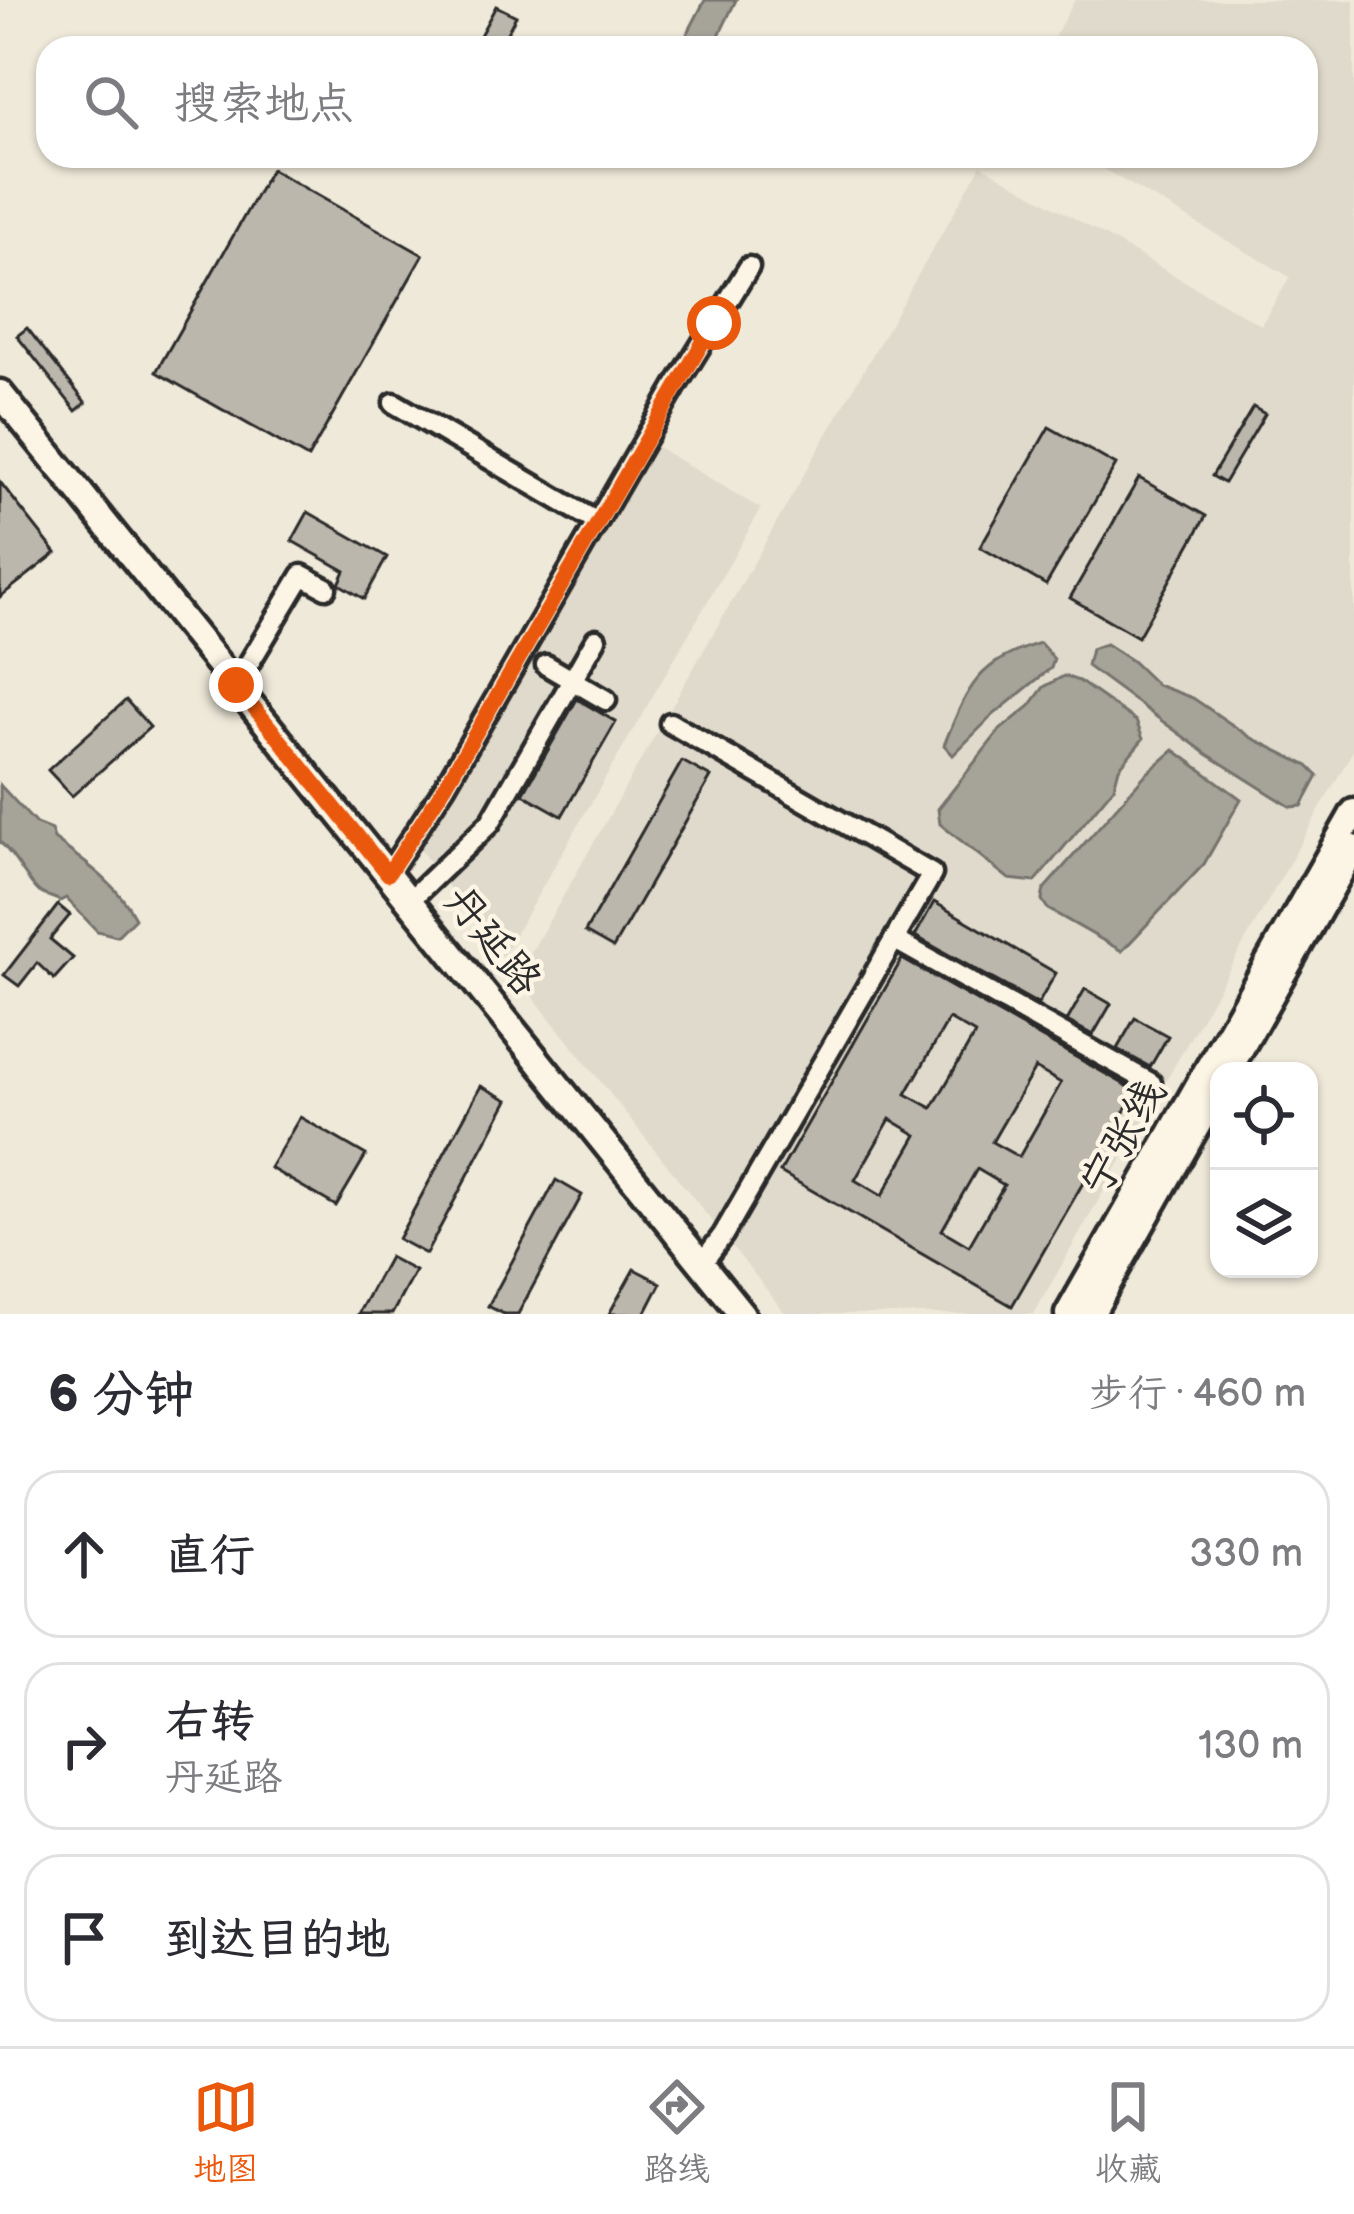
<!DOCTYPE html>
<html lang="zh">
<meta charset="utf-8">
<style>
:root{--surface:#fff;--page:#f2f2f3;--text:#2b2b33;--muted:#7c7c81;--line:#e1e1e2;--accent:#ea580c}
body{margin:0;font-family:"Balsamiq Sans","LXGW WenKai TC",sans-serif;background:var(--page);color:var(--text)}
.controls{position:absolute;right:36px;bottom:36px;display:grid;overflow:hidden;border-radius:24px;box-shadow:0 3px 9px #0004}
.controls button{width:108px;height:108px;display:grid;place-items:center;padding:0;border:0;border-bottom:3px solid var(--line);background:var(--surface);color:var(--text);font:60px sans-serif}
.stop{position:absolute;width:36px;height:36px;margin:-27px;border:9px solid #ea580c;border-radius:50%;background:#fff}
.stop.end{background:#ea580c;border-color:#fff;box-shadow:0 3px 12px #0008}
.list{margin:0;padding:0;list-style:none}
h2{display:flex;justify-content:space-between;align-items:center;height:156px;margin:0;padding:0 48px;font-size:51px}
h2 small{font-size:39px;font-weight:400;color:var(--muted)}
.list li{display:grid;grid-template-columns:78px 1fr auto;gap:36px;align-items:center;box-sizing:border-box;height:168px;margin:0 24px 24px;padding:0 24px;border:3px solid var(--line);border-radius:36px}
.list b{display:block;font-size:45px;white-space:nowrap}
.list p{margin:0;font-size:39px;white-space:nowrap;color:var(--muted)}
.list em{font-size:39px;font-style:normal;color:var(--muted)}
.icon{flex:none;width:66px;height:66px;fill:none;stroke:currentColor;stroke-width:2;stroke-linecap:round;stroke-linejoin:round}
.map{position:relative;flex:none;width:1354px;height:1314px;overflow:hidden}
.search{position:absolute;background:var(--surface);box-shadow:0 3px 9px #0004;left:36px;right:36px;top:36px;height:132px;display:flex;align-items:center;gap:30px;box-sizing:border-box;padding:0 42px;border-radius:36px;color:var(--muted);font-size:45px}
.sheet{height:732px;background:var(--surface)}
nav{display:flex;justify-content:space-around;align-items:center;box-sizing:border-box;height:168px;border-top:3px solid var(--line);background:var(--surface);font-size:33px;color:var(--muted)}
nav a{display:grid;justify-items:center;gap:6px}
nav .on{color:var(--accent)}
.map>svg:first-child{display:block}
.built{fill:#e0dacc}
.water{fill:#a6a399;stroke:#75736d;stroke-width:3}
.building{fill:#bcb7ac;stroke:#2b2b2b;stroke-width:3;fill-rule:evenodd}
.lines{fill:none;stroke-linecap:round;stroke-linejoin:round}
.minor-casing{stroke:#2b2b2b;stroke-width:27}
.major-casing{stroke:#2b2b2b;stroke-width:33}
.minor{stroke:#fcf5e5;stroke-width:18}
.major{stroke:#fcf5e5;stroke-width:24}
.route{stroke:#ea580c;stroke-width:15}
.labels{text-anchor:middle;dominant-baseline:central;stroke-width:9;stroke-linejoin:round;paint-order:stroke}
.street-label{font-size:42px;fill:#2b2b2b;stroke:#fcf5e5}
</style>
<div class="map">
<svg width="1354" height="1314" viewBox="0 0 1354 1314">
<rect width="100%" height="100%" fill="#efe9da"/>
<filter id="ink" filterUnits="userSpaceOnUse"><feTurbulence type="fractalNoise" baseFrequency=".00833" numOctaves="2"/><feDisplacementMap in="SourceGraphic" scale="24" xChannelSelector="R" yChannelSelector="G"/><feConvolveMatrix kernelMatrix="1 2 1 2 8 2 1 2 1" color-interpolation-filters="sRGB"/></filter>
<g filter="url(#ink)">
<!-- built -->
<path class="built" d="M 1075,0 L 1354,0 L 1354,749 L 1034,1314 L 786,1314 L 517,977 L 981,165 L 1261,325 L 1290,277 L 1081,156 L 1306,156 L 1306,48 L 1048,48 Z
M 654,445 L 761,509 L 502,957 L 418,847 Z"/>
<!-- water -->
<path class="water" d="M 705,0 L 736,0 L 713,48 L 680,48 Z
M 1040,643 L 1054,659 L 1051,668 L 992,716 L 953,755 L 944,745 C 968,687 976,663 1040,643 Z
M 1106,644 L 1132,661 L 1157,685 L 1193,698 L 1250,737 L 1308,766 L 1318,776 L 1302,806 L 1291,807 L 1207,754 L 1087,666 L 1091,649 Z
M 1064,676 L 1079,681 L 1136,721 L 1143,739 L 1119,768 L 1114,787 L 1035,882 L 1009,879 L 940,824 L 938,809 L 1000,730 L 1030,706 L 1044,687 Z
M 1174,750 L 1241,799 L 1204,864 L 1122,951 L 1048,909 L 1042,900 L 1044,889 L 1145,775 Z
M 0,785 L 36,824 L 51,830 L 54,839 C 83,861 118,884 135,918 L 117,936 L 97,931 L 66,898 L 60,901 C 54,897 47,897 41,893 C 31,888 14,854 0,842 Z"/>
<!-- building -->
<path class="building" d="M 496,6 L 516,16 L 499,48 L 478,39 Z
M 271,169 L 423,255 L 308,458 L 156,372 Z
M 27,328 L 86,403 L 76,411 L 17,336 Z
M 1253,407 L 1265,414 L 1224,483 L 1212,476 Z
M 1049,427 L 1116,465 L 1046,585 L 980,547 Z
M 1139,478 L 1206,516 L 1138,637 L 1070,598 Z
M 0,482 L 56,553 L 0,597 Z
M 308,512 L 387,557 L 364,599 L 339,584 L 345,571 L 292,541 Z
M 577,699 L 616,722 L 562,816 L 523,794 Z
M 126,700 L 150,727 L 72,796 L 48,770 Z
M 682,761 L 711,777 L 613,948 L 585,932 Z
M 934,902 L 1056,973 L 1038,1004 L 915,936 Z
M 58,905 L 70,915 L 50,939 L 73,958 L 54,979 L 37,963 L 19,986 L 4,975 Z
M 902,959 L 1136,1091 L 1012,1306 L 780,1172 ZM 949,1019 L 975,1034 L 932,1108 L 906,1094 ZM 1035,1068 L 1061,1083 L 1019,1157 L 992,1142 ZM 890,1119 L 917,1135 L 882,1196 L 855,1180 ZM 977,1169 L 1004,1185 L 969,1246 L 942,1230 Z
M 1085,989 L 1111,1004 L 1093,1035 L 1067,1021 Z
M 1135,1018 L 1168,1036 L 1150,1067 L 1117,1049 Z
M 481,1086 L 508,1100 L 426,1254 L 398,1239 Z
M 300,1117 L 366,1155 L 336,1206 L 270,1168 Z
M 556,1180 L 582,1195 L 518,1314 L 504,1314 L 488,1306 Z
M 389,1257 L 415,1271 L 392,1314 L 358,1314 Z
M 634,1269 L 661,1283 L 645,1314 L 609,1314 Z"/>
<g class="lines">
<!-- minor casing -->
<g class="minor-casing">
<path id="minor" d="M 394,403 L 597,522
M 546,665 L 606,700
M 236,685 L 302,575 L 326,588
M 670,723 L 932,874 L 723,1235 L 702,1263
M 388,874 L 445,786 L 677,384 L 749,267
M 410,900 L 490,823 L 596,639
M 895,940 L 1151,1083"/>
</g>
<!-- major casing -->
<g class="major-casing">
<path id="major" d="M 0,393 L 742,1314
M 1228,1071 L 1354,848
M 1068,1314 L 1354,812
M 1091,1314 L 1219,1087"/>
</g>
<!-- minor -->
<use href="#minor" class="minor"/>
<!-- major -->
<use href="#major" class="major"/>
</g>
</g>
<g class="lines" filter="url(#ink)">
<!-- route -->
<path class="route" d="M 236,685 L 388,874 L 445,786 L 714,323"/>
</g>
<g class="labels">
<!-- street labels -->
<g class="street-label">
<text transform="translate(492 941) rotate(51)">丹延路</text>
<text transform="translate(1124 1138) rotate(-60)">宁张线</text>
</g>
</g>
</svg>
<div class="controls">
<button><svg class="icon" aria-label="locate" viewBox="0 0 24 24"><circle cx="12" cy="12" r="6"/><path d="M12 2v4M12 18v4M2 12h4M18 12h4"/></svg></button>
<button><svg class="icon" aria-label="layers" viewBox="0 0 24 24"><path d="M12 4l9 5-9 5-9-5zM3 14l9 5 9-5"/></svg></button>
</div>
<div class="stop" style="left:714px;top:323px"></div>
<div class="stop end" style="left:236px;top:685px"></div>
<div class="search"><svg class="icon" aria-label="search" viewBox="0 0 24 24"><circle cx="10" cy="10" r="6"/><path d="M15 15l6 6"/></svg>搜索地点</div>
</div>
<section class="sheet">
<h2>6 分钟<small>步行 · 460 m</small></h2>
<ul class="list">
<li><svg class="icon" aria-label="ahead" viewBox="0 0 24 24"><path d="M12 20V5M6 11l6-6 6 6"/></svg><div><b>直行</b></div><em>330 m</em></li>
<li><svg class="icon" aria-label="right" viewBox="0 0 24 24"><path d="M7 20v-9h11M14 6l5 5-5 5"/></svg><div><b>右转</b><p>丹延路</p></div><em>130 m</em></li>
<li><svg class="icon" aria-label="arrive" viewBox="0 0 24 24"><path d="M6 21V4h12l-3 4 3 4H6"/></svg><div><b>到达目的地</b></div></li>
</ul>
</section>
<nav>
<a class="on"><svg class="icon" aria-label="map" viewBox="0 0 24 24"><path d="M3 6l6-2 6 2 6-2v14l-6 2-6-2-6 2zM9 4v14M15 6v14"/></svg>地图</a>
<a><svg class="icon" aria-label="directions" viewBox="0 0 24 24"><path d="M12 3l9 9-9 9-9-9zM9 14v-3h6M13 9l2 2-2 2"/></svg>路线</a>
<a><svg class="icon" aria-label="saved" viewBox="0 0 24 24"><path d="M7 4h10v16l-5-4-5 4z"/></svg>收藏</a>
</nav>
